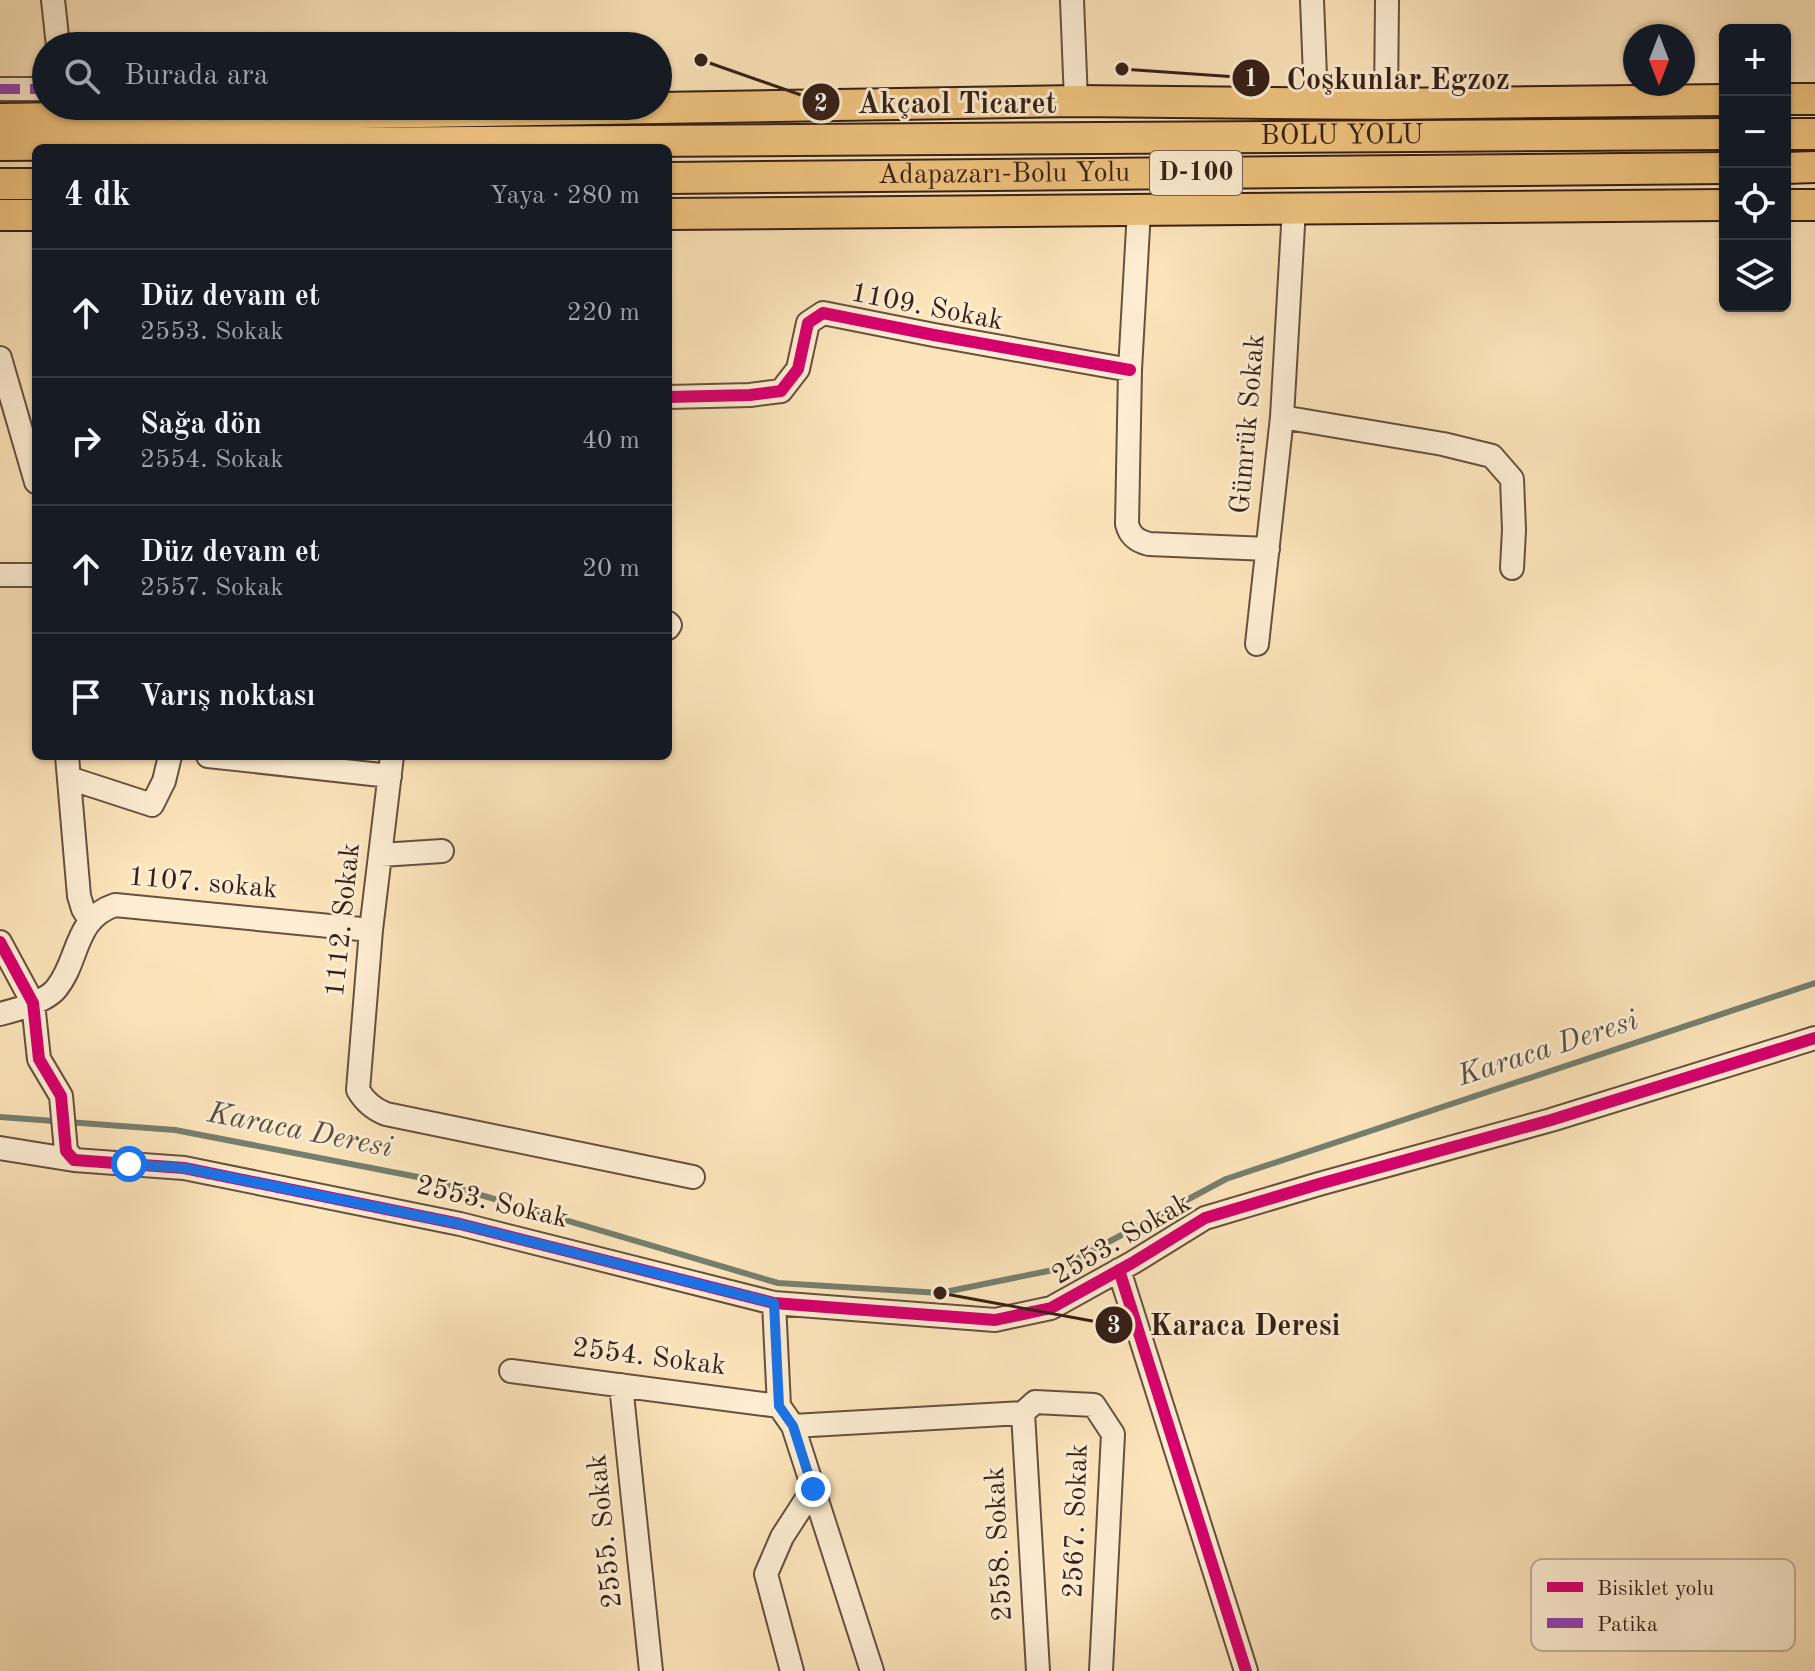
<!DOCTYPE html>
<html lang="tr">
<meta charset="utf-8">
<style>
:root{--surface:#171b24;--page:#242831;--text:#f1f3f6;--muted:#9ea1a6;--line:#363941}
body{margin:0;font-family:"Old Standard TT",serif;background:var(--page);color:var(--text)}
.controls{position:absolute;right:24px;top:24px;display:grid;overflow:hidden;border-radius:12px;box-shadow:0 2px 6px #0004}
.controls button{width:72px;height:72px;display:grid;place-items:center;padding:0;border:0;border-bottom:2px solid var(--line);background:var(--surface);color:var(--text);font:40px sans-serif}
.compass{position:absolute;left:1623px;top:24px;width:72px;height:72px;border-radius:50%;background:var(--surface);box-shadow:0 2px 6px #0004;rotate:180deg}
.stop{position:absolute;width:24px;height:24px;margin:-18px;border:6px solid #1a73e8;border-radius:50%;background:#fff}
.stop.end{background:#1a73e8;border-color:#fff;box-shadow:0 2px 8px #0008}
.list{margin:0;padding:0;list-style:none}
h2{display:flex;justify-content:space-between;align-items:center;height:104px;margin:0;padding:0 32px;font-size:34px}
h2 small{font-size:26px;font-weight:400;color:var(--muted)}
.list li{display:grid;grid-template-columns:52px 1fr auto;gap:24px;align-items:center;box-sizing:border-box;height:128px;padding:0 32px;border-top:2px solid var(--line)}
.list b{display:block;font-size:30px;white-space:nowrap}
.list p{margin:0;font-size:26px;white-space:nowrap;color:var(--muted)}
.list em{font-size:26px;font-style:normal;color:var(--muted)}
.icon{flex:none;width:44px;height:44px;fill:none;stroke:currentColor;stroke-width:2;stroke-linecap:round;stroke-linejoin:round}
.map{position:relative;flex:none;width:1815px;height:1671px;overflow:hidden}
.search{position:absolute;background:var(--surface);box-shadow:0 2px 6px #0004;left:32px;top:32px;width:640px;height:88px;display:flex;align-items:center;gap:20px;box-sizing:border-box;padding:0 28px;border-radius:44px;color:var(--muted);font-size:30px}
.panel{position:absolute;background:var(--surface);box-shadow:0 2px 6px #0004;left:32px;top:144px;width:640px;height:616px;border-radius:12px}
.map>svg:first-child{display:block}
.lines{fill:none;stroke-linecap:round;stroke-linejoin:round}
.stream{stroke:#757f6f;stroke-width:6}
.minor-casing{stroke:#67503f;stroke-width:26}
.highway-casing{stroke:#351f16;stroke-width:34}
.minor{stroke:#fdedd2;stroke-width:22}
.highway{stroke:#eec27d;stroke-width:30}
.quiet{stroke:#8e44ad;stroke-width:10;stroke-dasharray:20 10;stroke-linecap:butt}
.cycleway-casing{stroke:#fdedd2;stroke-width:17}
.cycleway{stroke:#d6006c;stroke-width:12}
.route{stroke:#1a73e8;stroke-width:10}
.labels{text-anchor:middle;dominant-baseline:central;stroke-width:6;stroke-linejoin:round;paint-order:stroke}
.shield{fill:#fdedd2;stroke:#715d4e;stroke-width:2}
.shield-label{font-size:26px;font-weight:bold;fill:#351f16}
.street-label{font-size:28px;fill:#351f16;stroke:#fdedd2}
.water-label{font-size:30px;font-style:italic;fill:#554f42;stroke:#fdedd2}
.key{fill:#fdedd2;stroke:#c1af9a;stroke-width:2}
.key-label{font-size:22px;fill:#351f16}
.leader{fill:none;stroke:#351f16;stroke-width:3}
.callout-dot{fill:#351f16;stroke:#fdedd2;stroke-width:3}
.mark-label{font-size:24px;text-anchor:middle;font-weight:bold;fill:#fff}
.callout-label{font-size:30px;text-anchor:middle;font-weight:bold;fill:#351f16;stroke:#fdedd2;stroke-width:6;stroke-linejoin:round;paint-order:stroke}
</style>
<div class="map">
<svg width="1815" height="1671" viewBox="0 0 1815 1671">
<rect width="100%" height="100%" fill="#fce4ba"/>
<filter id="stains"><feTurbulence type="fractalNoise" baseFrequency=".0025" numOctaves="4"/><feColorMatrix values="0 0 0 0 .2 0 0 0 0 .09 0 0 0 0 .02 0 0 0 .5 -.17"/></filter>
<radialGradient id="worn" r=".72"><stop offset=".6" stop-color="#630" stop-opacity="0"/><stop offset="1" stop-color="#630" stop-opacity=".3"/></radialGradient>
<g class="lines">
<!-- stream -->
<path class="stream" d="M 0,1117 L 175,1130 L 423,1178 L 778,1283 L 940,1293 L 1058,1269 L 1226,1179 L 1815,983"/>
<!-- minor casing -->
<g class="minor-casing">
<path id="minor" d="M 53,0 L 58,46
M 1072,0 L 1076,101
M 1312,0 L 1316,102
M 0,89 L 46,89
M 1386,104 L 1387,0
M 1139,210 L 1130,370 L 1127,524 C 1130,536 1137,541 1149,544 L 1268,549
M 0,358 L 36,482
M 668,397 L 750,395 L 781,391 L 798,369 L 808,323 L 823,313 L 934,335 L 1130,370
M 1282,417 L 1443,444 L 1492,456 L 1512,479 L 1514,530 L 1512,568
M 0,575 L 36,575
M 668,623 L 670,625 L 668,628
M 1257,644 L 1282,417 L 1294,208
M 67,756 L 79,896 L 83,909 L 90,920
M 208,756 L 390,776
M 392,756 L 371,930 L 358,1090 C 365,1102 373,1109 386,1114 L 693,1177
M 69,778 L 152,805 L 164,781 L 170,756
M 381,855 L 442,851
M 0,942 L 33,1003 L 39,1059 L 61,1096 L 66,1151 L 74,1160 L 184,1168 L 460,1224 L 774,1303 L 995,1320 L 1051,1308 L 1132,1263 L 1205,1218 L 1319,1184 L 1551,1120 L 1815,1038
M 0,1014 C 16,1010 45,1002 56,989 C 80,960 73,919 115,905 L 371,930
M 0,1148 L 74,1160
M 1119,1270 L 1246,1671
M 774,1303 L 779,1406 L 793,1426 L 1023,1413
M 511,1371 L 779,1406
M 621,1385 L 651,1671
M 1023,1413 L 1035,1402 L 1094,1405 L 1113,1434 L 1101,1671
M 1023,1413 L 1038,1671
M 793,1426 L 872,1671
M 792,1671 L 766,1574 L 782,1537 L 813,1489"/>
</g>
<!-- highway casing -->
<g class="highway-casing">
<g id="highway">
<path d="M 1785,99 L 1815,99"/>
<path d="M 0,119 L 1076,101 L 1386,104 L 1725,100"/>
<path d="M 1785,134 L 1815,134"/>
<path id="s1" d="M 0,145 L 1725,134"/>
<path d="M 1785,168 L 1815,167"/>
<path id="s2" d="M 668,178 L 1725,168"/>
<path d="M 0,184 L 36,184"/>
<path d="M 1785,205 L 1815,205"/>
<path d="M 668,214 L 1725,205"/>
<path d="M 0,215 L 36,215"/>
</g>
</g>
<!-- minor -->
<use href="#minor" class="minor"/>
<!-- highway -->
<use href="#highway" class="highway"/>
<!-- quiet -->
<path class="quiet" d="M 0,89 L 46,89"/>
<!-- cycleway casing -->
<g class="cycleway-casing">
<path id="cycleway" d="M 668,397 L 750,395 L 781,391 L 798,369 L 808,323 L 823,313 L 934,335 L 1130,370
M 0,942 L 33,1003 L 39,1059 L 61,1096 L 66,1151 L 74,1160 L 184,1168 L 460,1224 L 774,1303 L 995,1320 L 1051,1308 L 1132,1263 L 1205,1218 L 1319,1184 L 1551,1120 L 1815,1038
M 1119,1270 L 1246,1671"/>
</g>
<!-- cycleway -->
<use href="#cycleway" class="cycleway"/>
</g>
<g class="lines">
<!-- route -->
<path class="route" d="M 129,1164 L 184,1168 L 460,1224 L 774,1303 L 779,1406 L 793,1426 L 813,1489"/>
</g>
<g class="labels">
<!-- shield labels -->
<rect class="shield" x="1150" y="151" width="92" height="44" rx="6"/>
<g class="shield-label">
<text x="1196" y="173">D-100</text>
</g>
<!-- street labels -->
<g class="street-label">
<text stroke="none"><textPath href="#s1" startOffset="1342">BOLU YOLU</textPath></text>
<text stroke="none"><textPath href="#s2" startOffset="336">Adapazarı-Bolu Yolu</textPath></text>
<text transform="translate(927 308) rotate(11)">1109. Sokak</text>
<text transform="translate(1249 424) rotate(-85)">Gümrük Sokak</text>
<text transform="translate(203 884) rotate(5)">1107. sokak</text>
<text transform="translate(344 920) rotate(-84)">1112. Sokak</text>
<text transform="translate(492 1203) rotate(13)">2553. Sokak</text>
<text transform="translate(1122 1240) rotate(-30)">2553. Sokak</text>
<text transform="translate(649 1358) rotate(7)">2554. Sokak</text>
<text transform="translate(1077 1521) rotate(-88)">2567. Sokak</text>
<text transform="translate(606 1531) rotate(-96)">2555. Sokak</text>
<text transform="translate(1000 1544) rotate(-93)">2558. Sokak</text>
</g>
<!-- water labels -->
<g class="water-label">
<text transform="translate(1548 1049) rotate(-18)">Karaca Deresi</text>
<text transform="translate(300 1131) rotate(11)">Karaca Deresi</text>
</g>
</g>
<!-- legend -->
<rect x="1531" y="1559" width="264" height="92" rx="12" class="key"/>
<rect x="1547" y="1582" width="36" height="10" fill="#d6006c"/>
<rect x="1547" y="1618" width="36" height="10" fill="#8e44ad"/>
<g class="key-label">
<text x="1597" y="1595">Bisiklet yolu</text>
<text x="1597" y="1631">Patika</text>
</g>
<!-- callouts -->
<path class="leader" d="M1122 69L1251 78M701 60L821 102M940 1293L1114 1325"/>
<g class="callout-dot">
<circle cx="1122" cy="69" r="8"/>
<circle cx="701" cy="60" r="8"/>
<circle cx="940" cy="1293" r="8"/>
<circle cx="1251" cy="78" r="20"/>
<circle cx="821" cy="102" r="20"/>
<circle cx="1114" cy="1325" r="20"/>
</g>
<g class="mark-label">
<text x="1251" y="86">1</text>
<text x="821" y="111">2</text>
<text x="1114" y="1333">3</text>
</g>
<g class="callout-label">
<text x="1398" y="89">Coşkunlar Egzoz</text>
<text x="957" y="113">Akçaol Ticaret</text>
<text x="1245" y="1335">Karaca Deresi</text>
</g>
<rect width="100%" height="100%" filter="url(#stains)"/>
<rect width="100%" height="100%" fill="url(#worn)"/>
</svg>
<div class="controls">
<button>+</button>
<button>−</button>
<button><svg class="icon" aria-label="locate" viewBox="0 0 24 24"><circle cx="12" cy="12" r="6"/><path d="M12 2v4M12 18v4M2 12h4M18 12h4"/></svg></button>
<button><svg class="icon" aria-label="layers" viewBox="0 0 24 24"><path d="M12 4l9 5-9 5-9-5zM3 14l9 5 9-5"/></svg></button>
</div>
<svg class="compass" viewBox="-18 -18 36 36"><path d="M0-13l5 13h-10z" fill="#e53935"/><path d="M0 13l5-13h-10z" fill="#9ea1a6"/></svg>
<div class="stop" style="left:129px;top:1164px"></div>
<div class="stop end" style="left:813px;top:1489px"></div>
<div class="search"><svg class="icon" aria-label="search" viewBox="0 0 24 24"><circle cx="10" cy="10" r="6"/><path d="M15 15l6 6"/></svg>Burada ara</div>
<section class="panel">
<h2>4 dk<small>Yaya · 280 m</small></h2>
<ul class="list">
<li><svg class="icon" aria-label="ahead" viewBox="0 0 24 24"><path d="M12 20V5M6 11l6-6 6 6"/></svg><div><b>Düz devam et</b><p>2553. Sokak</p></div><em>220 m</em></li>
<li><svg class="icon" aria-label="right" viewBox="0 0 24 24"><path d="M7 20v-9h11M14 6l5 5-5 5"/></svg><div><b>Sağa dön</b><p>2554. Sokak</p></div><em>40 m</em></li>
<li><svg class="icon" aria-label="ahead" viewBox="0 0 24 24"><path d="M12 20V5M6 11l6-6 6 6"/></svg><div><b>Düz devam et</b><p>2557. Sokak</p></div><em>20 m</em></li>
<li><svg class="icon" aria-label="arrive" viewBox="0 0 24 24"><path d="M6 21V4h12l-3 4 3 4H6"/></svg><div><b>Varış noktası</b></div></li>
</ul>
</section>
</div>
